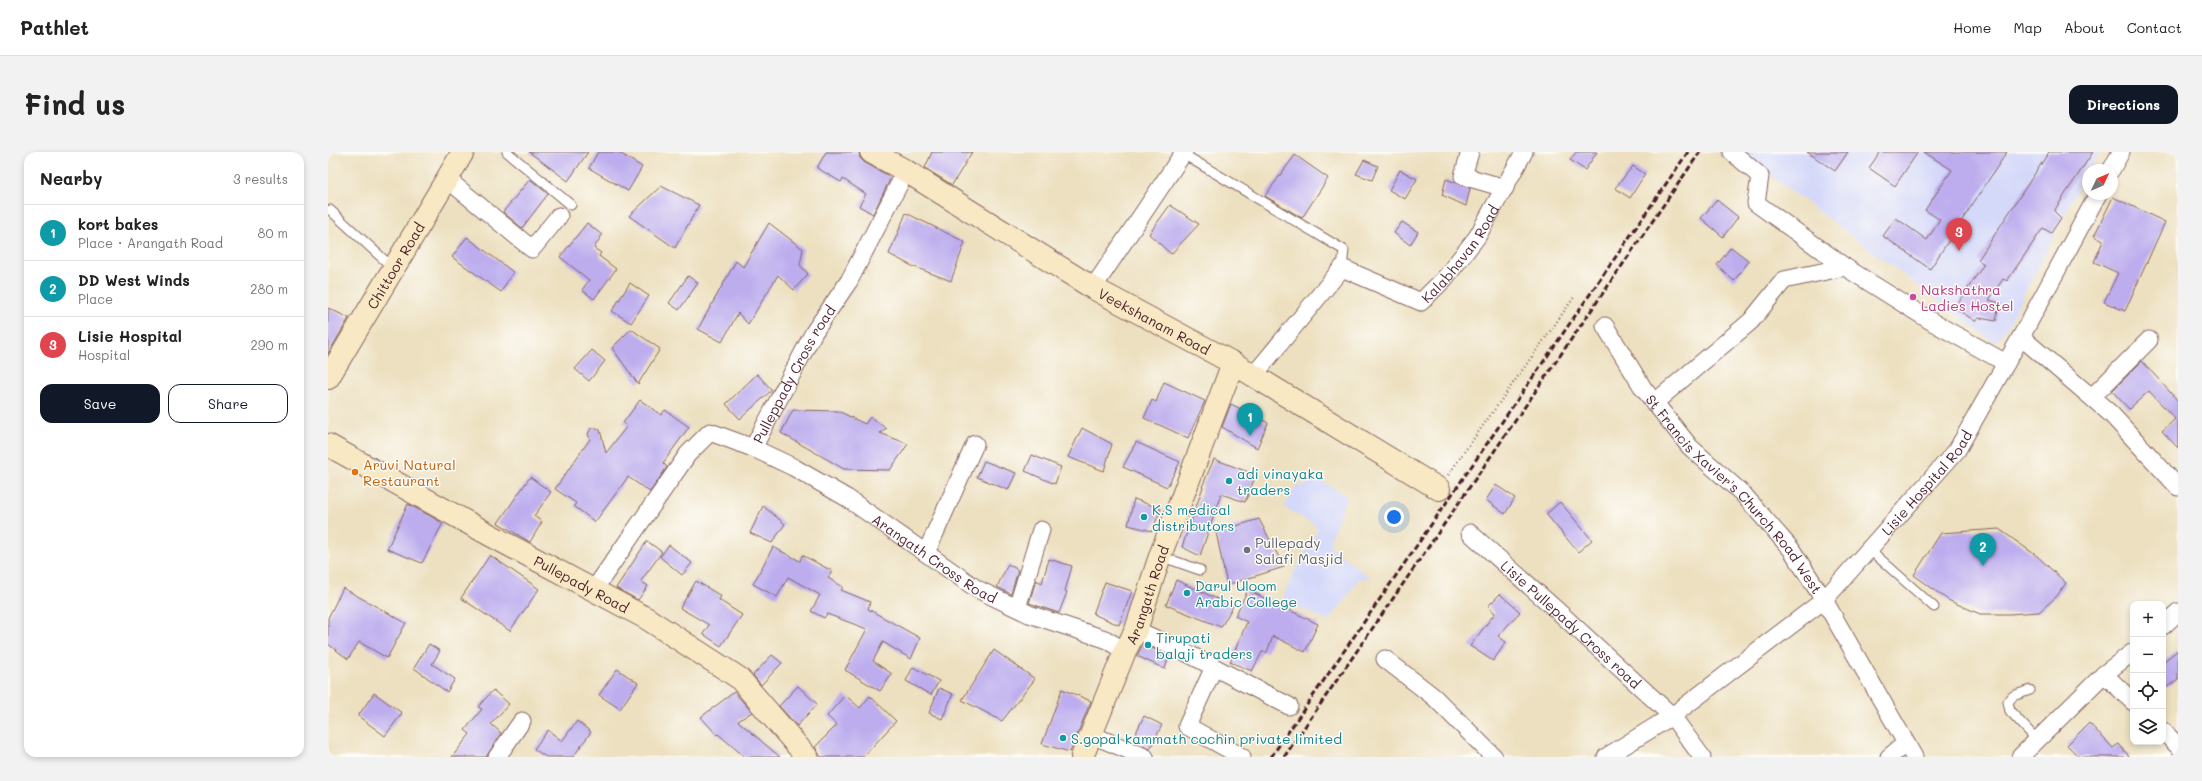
<!DOCTYPE html>
<meta charset="utf-8">
<style>
:root{--surface:#fff;--page:#f2f2f2;--text:#222;--muted:#767676;--line:#e0e0e0;--accent:#111827}
body{margin:0;font-family:Mali,sans-serif;background:var(--page);color:var(--text)}
.controls{position:absolute;right:12px;bottom:12px;display:grid;overflow:hidden;border-radius:8px;box-shadow:0 2px 6px #0003}
.controls button{width:36px;height:36px;display:grid;place-items:center;padding:0;border:0;border-bottom:1px solid var(--line);background:var(--surface);color:var(--text);font:20px sans-serif}
.compass{position:absolute;left:1754px;top:12px;width:36px;height:36px;border-radius:50%;background:var(--surface);box-shadow:0 2px 6px #0003;rotate:46deg}
.you{position:absolute;left:1066px;top:365px;width:14px;height:14px;margin:-10px;border:3px solid #fff;border-radius:50%;background:#1a73e8;box-shadow:0 0 0 6px #1a73e833}
.badge{display:grid;place-items:center;width:26px;height:26px;border-radius:50%;background:var(--accent);color:#fff;font-size:13px;font-weight:700}
.pin{position:absolute;translate:-50% -33px;filter:drop-shadow(0 1px 2px #0008)}
.pin::after{content:'';position:absolute;top:21px;width:14px;height:12px;background:inherit;clip-path:polygon(0 0,100% 0,50% 100%)}
.list{margin:0;padding:0;list-style:none}
h2{display:flex;justify-content:space-between;align-items:center;height:52px;margin:0;padding:0 16px;font-size:17px}
h2 small{font-size:13px;font-weight:400;color:var(--muted)}
.list li{display:grid;grid-template-columns:26px 1fr auto;gap:12px;align-items:center;box-sizing:border-box;height:56px;padding:0 16px;border-top:1px solid var(--line)}
.list b{display:block;font-size:15px;white-space:nowrap}
.list p{margin:0;font-size:13px;white-space:nowrap;color:var(--muted)}
.list em{font-size:13px;font-style:normal;color:var(--muted)}
.actions{display:flex;gap:8px;padding:12px 16px}
.actions a{flex:1;padding:9px 0;border:1px solid var(--accent);border-radius:12px;text-align:center;font-size:14px;color:var(--accent)}
.actions .main{background:var(--accent);color:#fff}
.icon{flex:none;width:22px;height:22px;fill:none;stroke:currentColor;stroke-width:2;stroke-linecap:round;stroke-linejoin:round}
.map{position:relative;flex:none;width:1850px;height:605px;overflow:hidden;border-radius:12px}
header{display:flex;align-items:center;gap:24px;box-sizing:border-box;height:56px;padding:0 20px;background:var(--surface);border-bottom:1px solid var(--line)}
header strong{font-size:19px}
nav{display:flex;gap:22px;margin-inline-start:auto;font-size:14px}
.intro{display:flex;align-items:center;justify-content:space-between;box-sizing:border-box;height:96px;padding:0 24px}
h1{margin:0;font-size:28px}
.button{padding:10px 18px;border-radius:12px;background:var(--accent);color:#fff;font-size:14px;font-weight:700}
main{display:flex;gap:24px;padding:0 24px}
aside{flex:1;background:var(--surface);border-radius:12px;box-shadow:0 2px 6px #0003}
.map>svg:first-child{display:block}
.built{fill:#d4d8f9}
.building{fill:#bdadee}
.lines{fill:none;stroke-linecap:round;stroke-linejoin:round}
.lane-casing{stroke:#83635f;stroke-width:11}
.street-casing{stroke:#83635f;stroke-width:19}
.secondary-casing{stroke:#83635f;stroke-width:24}
.path{stroke:#83635f;stroke-width:2.5;stroke-dasharray:1 3;stroke-linecap:butt}
.lane{stroke:#fff;stroke-width:9}
.street{stroke:#fff;stroke-width:17}
.secondary{stroke:#f8e8c3;stroke-width:22}
.rail{stroke:#4a1f2b;stroke-width:3;stroke-dasharray:6 3;stroke-linecap:butt}
.hotel-dot{fill:#d1479c;stroke:#fdfcf7;stroke-width:1.5}
.food-dot{fill:#e8710a;stroke:#fdfcf7;stroke-width:1.5}
.culture-dot{fill:#0f9aa8;stroke:#fdfcf7;stroke-width:1.5}
.worship-dot{fill:#6b7280;stroke:#fdfcf7;stroke-width:1.5}
.labels{text-anchor:middle;dominant-baseline:central;stroke-width:3;stroke-linejoin:round;paint-order:stroke}
.street-label{font-size:14px;fill:#4a1f2b;stroke:#fdfcf7}
.hotel-label{font-size:14px;fill:#b23c85;stroke:#fdfcf7;text-anchor:start}
.food-label{font-size:14px;fill:#c56008;stroke:#fdfcf7;text-anchor:start}
.culture-label{font-size:14px;fill:#0d838f;stroke:#fdfcf7;text-anchor:start}
.worship-label{font-size:14px;fill:#5b616d;stroke:#fdfcf7;text-anchor:start}
</style>
<header>
<strong>Pathlet</strong>
<nav><a>Home</a><a>Map</a><a>About</a><a>Contact</a></nav>
</header>
<div class="intro"><h1>Find us</h1><a class="button">Directions</a></div>
<main>
<aside>
<h2>Nearby<small>3 results</small></h2>
<ul class="list">
<li><span class="badge" style="background:#0f9aa8">1</span><div><b>kort bakes</b><p>Place · Arangath Road</p></div><em>80 m</em></li>
<li><span class="badge" style="background:#0f9aa8">2</span><div><b>DD West Winds</b><p>Place</p></div><em>280 m</em></li>
<li><span class="badge" style="background:#e0444e">3</span><div><b>Lisie Hospital</b><p>Hospital</p></div><em>290 m</em></li>
</ul>
<div class="actions"><a class="main">Save</a><a>Share</a></div>
</aside>
<div class="map">
<svg width="1850" height="605" viewBox="0 0 1850 605">
<rect width="100%" height="100%" fill="#fdfcf7"/>
<filter id="ink" filterUnits="userSpaceOnUse"><feTurbulence type="fractalNoise" baseFrequency=".025" numOctaves="2"/><feDisplacementMap in="SourceGraphic" scale="8" xChannelSelector="R" yChannelSelector="G"/><feConvolveMatrix kernelMatrix="1 2 1 2 8 2 1 2 1" color-interpolation-filters="sRGB"/></filter>
<filter id="wash" filterUnits="userSpaceOnUse"><feTurbulence type="fractalNoise" baseFrequency=".012" numOctaves="4" result="noise"/><feDisplacementMap in="SourceGraphic" scale="16" xChannelSelector="R" yChannelSelector="G"/><feGaussianBlur stdDeviation="0.9" result="paint"/><feColorMatrix in="noise" values="0 0 0 0 0 0 0 0 0 0 0 0 0 0 0 0 0 1.4 0 .05"/><feComposite in="paint" operator="in"/></filter>
<g filter="url(#wash)">
<rect width="100%" height="100%" fill="#ede0c0"/>
<!-- built -->
<path class="built" d="M 1411,0 L 1772,0 L 1746,44 L 1680,174 L 1667,191 Z
M 984,323 L 1019,344 L 1002,388 L 1003,394 L 1042,426 L 1031,427 L 1013,454 L 1000,469 L 954,448 L 968,416 L 989,379 L 988,374 L 956,355 L 968,333 L 975,335 Z"/>
<g id="blocks">
<!-- building -->
<path class="building" d="M 201,0 L 260,0 L 240,29 Z
M 270,0 L 290,0 L 314,15 L 300,39 L 261,16 Z
M 498,0 L 531,0 L 532,6 L 537,11 L 563,25 L 545,62 L 531,54 L 538,42 L 515,27 L 513,30 L 489,16 Z
M 604,0 L 644,0 L 624,33 L 597,16 Z
M 1248,0 L 1269,0 L 1257,18 L 1242,8 Z
M 1479,0 L 1520,0 L 1507,19 Z
M 1552,0 L 1590,0 L 1567,34 L 1541,16 Z
M 1596,0 L 1679,0 L 1602,117 L 1555,84 L 1568,66 L 1599,88 L 1612,68 L 1597,58 L 1624,18 Z
M 1721,0 L 1765,0 L 1726,59 L 1733,66 L 1723,81 L 1715,76 L 1679,129 L 1675,127 L 1661,148 L 1671,151 L 1668,169 L 1651,166 L 1647,169 L 1627,156 L 1656,112 L 1650,108 Z
M 967,3 L 1000,26 L 974,66 L 937,44 Z
M 1036,8 L 1050,14 L 1044,28 L 1028,22 Z
M 1305,14 L 1317,22 L 1302,46 L 1287,36 Z
M 1072,18 L 1089,27 L 1077,47 L 1061,38 Z
M 202,27 L 220,42 L 194,76 L 175,60 Z
M 1118,27 L 1142,36 L 1138,54 L 1114,43 Z
M 333,34 L 371,53 L 347,96 L 301,64 Z
M 1785,45 L 1837,70 L 1797,159 L 1776,150 L 1790,121 L 1766,110 L 1775,89 L 1766,84 Z
M 1389,48 L 1410,65 L 1395,85 L 1373,66 Z
M 842,53 L 871,72 L 843,102 L 821,82 Z
M 578,61 L 637,90 L 623,129 L 584,114 L 561,102 Z
M 1074,70 L 1090,80 L 1082,93 L 1066,81 Z
M 259,71 L 274,83 L 266,96 L 273,101 L 271,104 L 288,117 L 266,147 L 254,138 L 261,128 L 232,105 Z
M 441,71 L 475,97 L 472,113 L 480,122 L 466,138 L 450,123 L 420,172 L 410,161 L 394,190 L 370,177 L 408,109 L 415,115 Z
M 139,85 L 185,120 L 173,140 L 124,105 Z
M 1403,95 L 1421,109 L 1406,129 L 1389,113 Z
M 360,124 L 370,131 L 351,158 L 341,151 Z
M 302,131 L 321,144 L 303,171 L 284,159 Z
M 0,156 L 21,166 L 0,202 Z
M 303,177 L 332,197 L 310,232 L 284,196 Z
M 264,198 L 277,209 L 261,229 L 247,217 Z
M 1814,209 L 1850,249 L 1850,296 L 1834,279 L 1847,267 L 1821,239 L 1801,257 L 1784,239 Z
M 429,222 L 444,238 L 412,267 L 398,252 Z
M 836,230 L 877,249 L 860,286 L 816,266 L 824,248 L 828,250 Z
M 312,248 L 333,263 L 337,258 L 361,275 L 335,311 L 339,315 L 322,340 L 300,325 L 267,370 L 246,354 L 248,351 L 227,337 L 262,287 L 260,282 L 263,276 L 269,276 L 272,278 L 278,301 L 299,274 L 295,271 Z
M 903,252 L 940,271 L 929,296 L 894,275 Z
M 465,258 L 510,259 L 537,272 L 542,265 L 558,276 L 552,281 L 580,292 L 562,318 L 516,317 L 453,281 Z
M 754,276 L 784,292 L 776,319 L 740,305 Z
M 808,290 L 852,310 L 839,335 L 795,315 Z
M 704,303 L 733,315 L 727,332 L 697,319 Z
M 886,307 L 928,323 L 917,350 L 893,342 L 872,404 L 854,395 L 875,335 L 874,335 Z
M 656,309 L 688,321 L 680,338 L 649,325 Z
M 202,325 L 223,340 L 206,364 L 214,370 L 202,390 L 170,371 Z
M 1168,333 L 1187,346 L 1177,362 L 1158,348 Z
M 806,347 L 833,357 L 824,379 L 800,373 Z
M 1232,350 L 1264,388 L 1250,400 L 1218,362 Z
M 80,352 L 115,371 L 94,411 L 59,397 Z
M 435,354 L 457,372 L 444,391 L 422,381 Z
M 931,367 L 956,415 L 899,433 L 888,380 Z
M 1671,377 L 1709,404 L 1738,431 L 1729,444 L 1711,460 L 1681,462 L 1652,462 L 1620,448 L 1586,423 L 1613,381 Z
M 319,389 L 334,400 L 313,429 L 320,434 L 310,448 L 288,436 Z
M 341,393 L 364,411 L 354,423 L 332,405 Z
M 445,395 L 472,409 L 474,403 L 504,419 L 500,426 L 515,435 L 513,438 L 542,450 L 540,457 L 592,486 L 583,507 L 555,490 L 545,509 L 564,522 L 552,539 L 517,518 L 539,477 L 499,462 L 496,466 L 483,459 L 492,443 L 460,425 L 449,445 L 425,432 Z
M 162,403 L 211,437 L 182,479 L 133,446 Z
M 721,407 L 744,414 L 737,439 L 739,440 L 731,461 L 701,451 L 708,428 L 714,431 Z
M 680,412 L 690,418 L 683,442 L 669,435 Z
M 848,428 L 905,454 L 893,475 L 838,453 Z
M 368,429 L 393,444 L 391,448 L 414,463 L 393,494 L 375,482 L 381,473 L 352,456 Z
M 777,430 L 804,439 L 791,473 L 765,462 Z
M 15,436 L 78,471 L 59,506 L 31,490 L 20,507 L 0,492 L 0,466 Z
M 920,438 L 990,472 L 977,500 L 945,484 L 939,500 L 934,500 L 924,519 L 902,510 L 919,470 L 907,464 Z
M 1172,442 L 1192,460 L 1170,484 L 1178,490 L 1165,509 L 1142,494 L 1167,461 L 1160,454 Z
M 101,492 L 112,499 L 104,512 L 127,527 L 119,540 L 86,516 Z
M 815,492 L 841,504 L 837,517 L 809,504 Z
M 666,498 L 707,527 L 674,569 L 634,548 Z
M 1850,498 L 1850,527 L 1835,538 L 1835,510 Z
M 444,503 L 454,511 L 433,533 L 425,523 Z
M 585,515 L 611,529 L 603,543 L 578,529 Z
M 289,517 L 310,531 L 292,557 L 271,543 Z
M 470,534 L 489,552 L 469,574 L 451,554 Z
M 611,536 L 625,542 L 614,567 L 601,561 Z
M 734,537 L 763,549 L 742,600 L 714,592 Z
M 165,538 L 181,552 L 163,572 L 173,581 L 158,605 L 124,605 L 142,582 L 137,578 L 154,557 L 150,555 Z
M 406,540 L 424,560 L 410,569 L 452,605 L 417,605 L 390,582 L 389,583 L 373,565 Z
M 46,541 L 74,561 L 57,584 L 30,564 Z
M 517,543 L 532,556 L 542,544 L 568,569 L 535,605 L 493,605 L 487,595 L 509,573 L 499,564 Z
M 816,564 L 834,573 L 822,597 L 804,589 Z
M 249,569 L 263,580 L 245,605 L 218,605 L 206,597 L 220,578 L 234,589 Z
M 1761,571 L 1785,596 L 1790,592 L 1802,605 L 1751,605 L 1739,593 Z"/>
</g>
</g>
<g filter="url(#ink)">
<use href="#blocks" fill-opacity="0" stroke="#83635f" stroke-width="1"/>
<g class="lines">
<!-- lane casing -->
<g class="lane-casing">
<path id="lane" d="M 179,0 L 243,53
M 855,2 L 1016,98 L 1014,116
M 2,58 L 65,116
M 1541,397 L 1606,455
M 832,404 L 872,418
M 1702,538 L 1685,544 L 1680,550 L 1682,559 L 1710,589"/>
</g>
<!-- street casing -->
<g class="street-casing">
<g id="street">
<path d="M 1142,0 L 1135,24 L 1177,36"/>
<path d="M 1404,0 L 1432,24 L 1428,51 L 1517,115"/>
<path d="M 1783,18 L 1793,0"/>
<path d="M 119,27 L 204,97 L 231,64"/>
<path d="M 765,136 L 856,0"/>
<path id="s1" d="M 1277,174 L 1315,236 L 1362,295 L 1415,342 L 1463,397 L 1496,448 L 1344,564 L 1374,605"/>
<path d="M 1693,185 L 1783,262 L 1850,335"/>
<path id="s2" d="M 926,223 L 1014,116 L 1093,150 L 1117,126 L 1149,85 L 1196,0"/>
<path d="M 1764,245 L 1821,188"/>
<path d="M 1326,251 L 1423,169 L 1456,128 L 1517,115 L 1606,171 L 1678,211"/>
<path id="s3" d="M 425,296 L 465,315 L 519,346 L 649,437 L 701,462 L 777,487 L 797,499"/>
<path id="s4" d="M 1142,381 L 1232,461 L 1344,564 L 1278,605"/>
<path d="M 598,401 L 647,292"/>
<path id="s5" d="M 265,439 L 360,302 L 382,280 L 425,296 L 486,180 L 521,129 L 578,19"/>
<path d="M 689,456 L 713,378"/>
<path d="M 1835,474 L 1850,460"/>
<path d="M 808,478 L 857,500 L 961,554"/>
<path d="M 1057,507 L 1106,545 L 1166,605"/>
<path d="M 886,515 L 859,574 L 914,605"/>
<path d="M 1776,522 L 1805,550"/>
<path d="M 765,578 L 771,586 L 817,605"/>
<path d="M 1835,579 L 1850,594"/>
<path d="M 169,605 L 194,569"/>
<path d="M 1561,605 L 1578,591"/>
<path id="s6" d="M 1586,605 L 1496,448 L 1629,298 L 1694,183 L 1770,42"/>
<path d="M 1692,605 L 1776,522 L 1805,500"/>
</g>
</g>
<!-- secondary casing -->
<g class="secondary-casing">
<g id="secondary">
<path id="s7" d="M 543,0 L 578,19 L 765,136 L 905,211 L 1111,337"/>
<path id="s8" d="M 0,226 L 135,0"/>
<path id="s9" d="M 0,293 L 162,383 L 318,466 L 411,526 L 479,605"/>
<path id="s10" d="M 754,605 L 797,499 L 808,478 L 832,404 L 905,211"/>
</g>
</g>
<!-- path -->
<path class="path" d="M 1120,323 L 1247,144"/>
<!-- lane -->
<use href="#lane" class="lane"/>
<!-- street -->
<use href="#street" class="street"/>
<!-- secondary -->
<use href="#secondary" class="secondary"/>
<!-- rail -->
<path class="rail" d="M 943,605 L 1360,0
M 956,605 L 1372,0"/>
</g>
</g>
<!-- markers -->
<circle class="hotel-dot" cx="1585" cy="145" r="4"/>
<circle class="food-dot" cx="27" cy="320" r="4"/>
<g class="culture-dot">
<circle cx="901" cy="329" r="4"/>
<circle cx="816" cy="365" r="4"/>
<circle cx="859" cy="441" r="4"/>
<circle cx="820" cy="493" r="4"/>
<circle cx="735" cy="586" r="4"/>
</g>
<circle class="worship-dot" cx="919" cy="398" r="4"/>
<g class="labels">
<!-- street labels -->
<g class="street-label">
<text stroke="none"><textPath href="#s2" startOffset="287">Kalabhavan Road</textPath></text>
<text stroke="none"><textPath href="#s8" startOffset="131">Chittoor Road</textPath></text>
<text stroke="none"><textPath href="#s7" startOffset="330">Veekshanam Road</textPath></text>
<text stroke="none"><textPath href="#s5" startOffset="328">Pulleppady Cross road</textPath></text>
<text stroke="none"><textPath href="#s6" startOffset="337">Lisie Hospital Road</textPath></text>
<text stroke="none"><textPath href="#s1" startOffset="213">St Francis Xavier's Church Road West</textPath></text>
<text stroke="none"><textPath href="#s3" startOffset="213">Arangath Cross Road</textPath></text>
<text stroke="none"><textPath href="#s9" startOffset="289">Pullepady Road</textPath></text>
<text stroke="none"><textPath href="#s10" startOffset="175">Arangath Road</textPath></text>
<text stroke="none"><textPath href="#s4" startOffset="136">Lisie Pullepady Cross road</textPath></text>
</g>
<!-- hotel labels -->
<g class="hotel-label">
<text x="1593" y="137">Nakshathra<tspan x="1593" dy="16">Ladies Hostel</tspan></text>
</g>
<!-- food labels -->
<g class="food-label">
<text x="35" y="312">Aruvi Natural<tspan x="35" dy="16">Restaurant</tspan></text>
</g>
<!-- culture labels -->
<g class="culture-label">
<text x="909" y="321">adi vinayaka<tspan x="909" dy="16">traders</tspan></text>
<text x="824" y="357">K.S medical<tspan x="824" dy="16">distributors</tspan></text>
<text x="867" y="433">Darul Uloom<tspan x="867" dy="16">Arabic College</tspan></text>
<text x="828" y="485">Tirupati<tspan x="828" dy="16">balaji traders</tspan></text>
<text x="743" y="586">S.gopal kammath cochin private limited</text>
</g>
<!-- worship labels -->
<g class="worship-label">
<text x="927" y="390">Pullepady<tspan x="927" dy="16">Salafi Masjid</tspan></text>
</g>
</g>
</svg>
<div class="controls">
<button>+</button>
<button>−</button>
<button><svg class="icon" aria-label="locate" viewBox="0 0 24 24"><circle cx="12" cy="12" r="6"/><path d="M12 2v4M12 18v4M2 12h4M18 12h4"/></svg></button>
<button><svg class="icon" aria-label="layers" viewBox="0 0 24 24"><path d="M12 4l9 5-9 5-9-5zM3 14l9 5 9-5"/></svg></button>
</div>
<svg class="compass" viewBox="-18 -18 36 36"><path d="M0-13l5 13h-10z" fill="#e53935"/><path d="M0 13l5-13h-10z" fill="#767676"/></svg>
<div class="you"></div>
<div class="pin badge" style="left:922px;top:284px;background:#0f9aa8">1</div>
<div class="pin badge" style="left:1655px;top:414px;background:#0f9aa8">2</div>
<div class="pin badge" style="left:1631px;top:99px;background:#e0444e">3</div>
</div>
</main>
